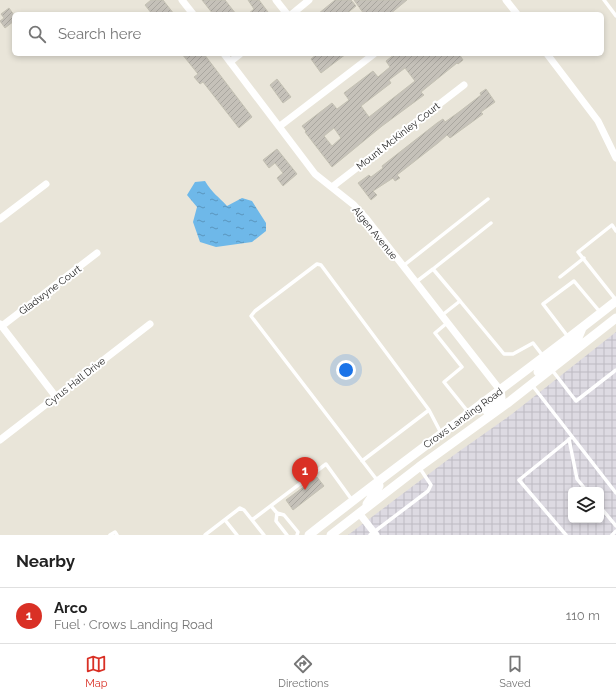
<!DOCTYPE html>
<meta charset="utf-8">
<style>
:root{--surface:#fff;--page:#f6f6f6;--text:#222;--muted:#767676;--line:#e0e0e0;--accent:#d93025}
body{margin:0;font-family:Raleway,sans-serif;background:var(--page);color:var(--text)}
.controls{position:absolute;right:12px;bottom:12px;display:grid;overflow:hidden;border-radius:6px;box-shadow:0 2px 6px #0003}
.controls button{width:36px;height:36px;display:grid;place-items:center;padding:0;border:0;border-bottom:1px solid var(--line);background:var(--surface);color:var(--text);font:20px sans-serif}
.you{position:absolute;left:346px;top:370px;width:14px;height:14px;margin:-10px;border:3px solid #fff;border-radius:50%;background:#1a73e8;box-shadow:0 0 0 6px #1a73e833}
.badge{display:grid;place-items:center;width:26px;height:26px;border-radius:50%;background:var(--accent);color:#fff;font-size:13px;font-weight:700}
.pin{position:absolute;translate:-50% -33px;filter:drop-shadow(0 1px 2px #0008)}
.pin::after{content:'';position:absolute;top:21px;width:14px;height:12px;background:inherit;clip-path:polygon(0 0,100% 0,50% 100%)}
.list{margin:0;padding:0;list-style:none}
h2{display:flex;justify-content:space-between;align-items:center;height:52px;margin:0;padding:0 16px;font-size:17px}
h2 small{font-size:13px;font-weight:400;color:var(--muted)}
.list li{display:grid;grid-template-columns:26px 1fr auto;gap:12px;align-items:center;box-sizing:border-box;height:56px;padding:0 16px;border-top:1px solid var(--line)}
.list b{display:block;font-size:15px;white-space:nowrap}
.list p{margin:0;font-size:13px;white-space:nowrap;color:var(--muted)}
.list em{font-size:13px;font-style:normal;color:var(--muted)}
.icon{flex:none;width:22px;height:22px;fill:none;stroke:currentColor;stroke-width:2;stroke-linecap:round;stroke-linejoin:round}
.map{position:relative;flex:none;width:616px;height:535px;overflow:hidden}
.search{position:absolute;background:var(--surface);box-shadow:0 2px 6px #0003;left:12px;right:12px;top:12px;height:44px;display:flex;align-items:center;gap:10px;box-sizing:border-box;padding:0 14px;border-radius:6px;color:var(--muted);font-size:15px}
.sheet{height:108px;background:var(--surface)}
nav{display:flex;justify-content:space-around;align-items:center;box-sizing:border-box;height:56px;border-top:1px solid var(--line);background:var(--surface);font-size:11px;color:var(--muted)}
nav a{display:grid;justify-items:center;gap:2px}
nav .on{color:var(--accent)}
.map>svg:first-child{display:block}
.industrial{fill:url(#industrial-grid);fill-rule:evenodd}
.water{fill:url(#water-ripples)}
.building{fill:url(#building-hatch);stroke:#c4c1b3;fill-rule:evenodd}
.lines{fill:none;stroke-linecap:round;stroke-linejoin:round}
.lane{stroke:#fff;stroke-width:3.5}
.street{stroke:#fff;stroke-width:7}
.secondary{stroke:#fff;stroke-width:9}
.labels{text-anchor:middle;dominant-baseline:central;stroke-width:4;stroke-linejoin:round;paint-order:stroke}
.street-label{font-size:10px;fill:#272727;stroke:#fff}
</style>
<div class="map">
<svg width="616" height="535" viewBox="0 0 616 535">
<defs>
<pattern id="industrial-grid" width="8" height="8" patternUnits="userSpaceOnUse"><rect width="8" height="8" fill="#dddae2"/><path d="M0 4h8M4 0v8" fill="none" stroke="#bebbc2"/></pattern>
<pattern id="water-ripples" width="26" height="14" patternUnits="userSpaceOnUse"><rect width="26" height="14" fill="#6eb8e9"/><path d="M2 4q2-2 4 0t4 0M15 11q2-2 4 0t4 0" fill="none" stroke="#5a96bd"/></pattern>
<pattern id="building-hatch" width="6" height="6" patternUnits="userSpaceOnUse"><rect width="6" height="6" fill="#c5c1b9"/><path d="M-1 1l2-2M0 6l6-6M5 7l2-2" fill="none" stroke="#a9a69f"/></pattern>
</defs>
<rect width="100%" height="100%" fill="#e9e5d9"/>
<!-- industrial -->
<path class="industrial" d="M 616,332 L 616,535 L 348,535 L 454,455 L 512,414 ZM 571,490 L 601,490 L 601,520 L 571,520 Z"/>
<!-- water -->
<path class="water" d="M 205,181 C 213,194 218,196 227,206 L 242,198 L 252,201 L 266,223 L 266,231 L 252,242 L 216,247 L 200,242 L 193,222 L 197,207 L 187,195 L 195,182 Z"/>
<!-- building -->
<path class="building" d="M 151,0 L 163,0 L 174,14 L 152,14 L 145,5 Z
M 202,0 L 225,0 L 236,14 L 213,14 Z
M 248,0 L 259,0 L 268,12 L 265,14 L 248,14 L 254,9 Z
M 335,0 L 351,0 L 356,6 L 346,14 L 318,14 Z
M 354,0 L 407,0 L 390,14 L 364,14 Z
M 9,8 L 14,15 L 14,21 L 5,28 L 0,21 L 4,18 L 1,14 Z
M 182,54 L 204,54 L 252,117 L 239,128 L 203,82 L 200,84 L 194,77 L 198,74 Z
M 317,54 L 346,54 L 321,73 L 311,59 Z
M 395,54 L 459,54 L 463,60 L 458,64 L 457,63 L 421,92 L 424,95 L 382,126 L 332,167 L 305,132 L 306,131 L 302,126 L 332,103 L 337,109 L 349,100 L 344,93 L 373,71 L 378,77 L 390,67 L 386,61 ZM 405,68 L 415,81 L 369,117 L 361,106 L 391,83 L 389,80 ZM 334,128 L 341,138 L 332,146 L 324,136 Z
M 277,79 L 291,97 L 283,103 L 270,85 Z
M 486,89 L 495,102 L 481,112 L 483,114 L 450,138 L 447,135 L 438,143 L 397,175 L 400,178 L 395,181 L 393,178 L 373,191 L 377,195 L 371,200 L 358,183 L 369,175 L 371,177 L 383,168 L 382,166 L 437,123 L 443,119 L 445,122 L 459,112 L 481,95 L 480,93 Z
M 277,149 L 297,174 L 283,186 L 277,178 L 283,173 L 275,163 L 269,168 L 263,160 Z
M 317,477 L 324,486 L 293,510 L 286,500 Z"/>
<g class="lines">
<!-- lane -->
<path class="lane" d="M 604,0 L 616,16
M 616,231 L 612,225 L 578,252 L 616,300
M 403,266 L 488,199
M 433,269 L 491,223
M 560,277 L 584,258
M 416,282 L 433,269 L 460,301
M 441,316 L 460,301 L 504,354 L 513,354 L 533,343 L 543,356
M 447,323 L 435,333 L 462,367 L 444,382 L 469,413
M 569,338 L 543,304 L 574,281 L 600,312
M 552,370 L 576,401 L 616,370
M 532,385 L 616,493
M 569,439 L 577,479 L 586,490
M 362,461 L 429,410
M 377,480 L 251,316 L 255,311 L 317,264 L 321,265 L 429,410 L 441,433
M 271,506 L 277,513 L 284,515 L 298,532 L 297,535
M 601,508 L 616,526
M 277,513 L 276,521 L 287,535
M 225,520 L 237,535
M 252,520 L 326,464 L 352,500
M 110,535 L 115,532 L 117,535
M 205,535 L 240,508 L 244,510 L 264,535
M 370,535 L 428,491 L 431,485 L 419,467
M 566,535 L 519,480 L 572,437
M 612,535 L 616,531"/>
<!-- street -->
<path class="street" d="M 182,0 L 193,14
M 276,0 L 287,14
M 506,0 L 517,14
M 292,14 L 309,0
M 224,54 L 315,174 L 354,205 L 365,217 L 500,390
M 547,54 L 598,121 L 616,158
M 230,62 L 240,54
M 280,126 L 374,54
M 332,187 L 464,85
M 0,219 L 46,184
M 0,324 L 56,397
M 2,326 L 97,253
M 0,440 L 150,324
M 359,513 L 376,535"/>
<!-- secondary -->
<path class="secondary" d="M 538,372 L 577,340 L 582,328
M 487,411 L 501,398 L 500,390
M 367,504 L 379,486 L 378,481
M 309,535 C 410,455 515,381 616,301
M 331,535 L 419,467 L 509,402 L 616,318"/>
</g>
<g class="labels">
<!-- street labels -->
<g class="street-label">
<text transform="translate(398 136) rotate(-38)">Mount McKinley Court</text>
<text transform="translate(375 233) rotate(51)">Algen Avenue</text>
<text transform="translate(50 290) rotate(-37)">Gladwyne Court</text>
<text transform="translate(75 382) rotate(-38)">Cyrus Hall Drive</text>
<text transform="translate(463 418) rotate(-36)">Crows Landing Road</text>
</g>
</g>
</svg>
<div class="controls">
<button><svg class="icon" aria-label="layers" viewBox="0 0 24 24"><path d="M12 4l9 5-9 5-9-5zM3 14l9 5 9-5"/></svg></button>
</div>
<div class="you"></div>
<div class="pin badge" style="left:305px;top:490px">1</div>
<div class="search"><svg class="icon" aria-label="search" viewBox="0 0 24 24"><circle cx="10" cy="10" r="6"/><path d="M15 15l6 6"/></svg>Search here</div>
</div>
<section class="sheet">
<h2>Nearby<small></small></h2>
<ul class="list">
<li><span class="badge">1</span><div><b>Arco</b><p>Fuel · Crows Landing Road</p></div><em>110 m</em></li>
</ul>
</section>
<nav>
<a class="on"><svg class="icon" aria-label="map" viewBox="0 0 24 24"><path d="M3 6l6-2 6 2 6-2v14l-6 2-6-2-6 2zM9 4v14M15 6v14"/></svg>Map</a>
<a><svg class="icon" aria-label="directions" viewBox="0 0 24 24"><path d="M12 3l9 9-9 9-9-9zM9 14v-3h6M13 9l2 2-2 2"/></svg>Directions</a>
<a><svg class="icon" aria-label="saved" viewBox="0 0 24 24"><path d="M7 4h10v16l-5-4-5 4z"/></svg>Saved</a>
</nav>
